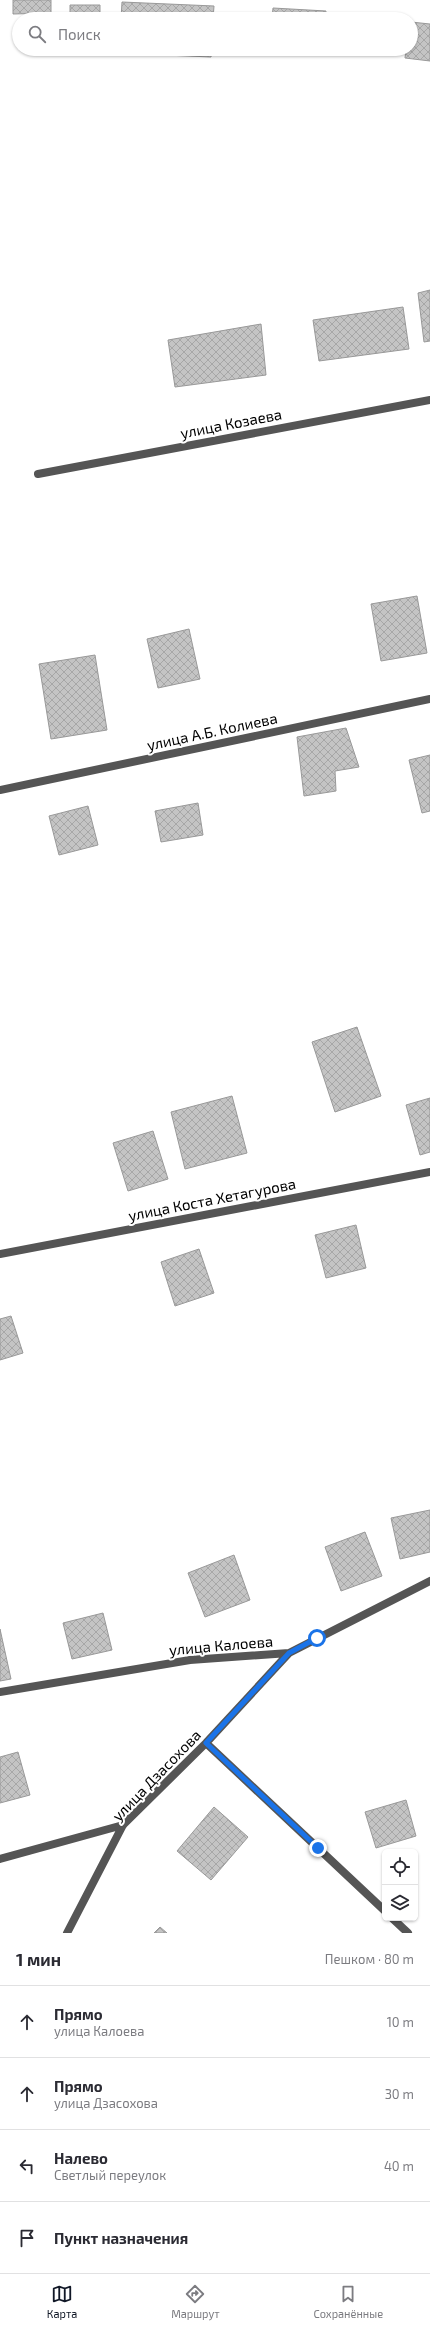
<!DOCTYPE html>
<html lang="ru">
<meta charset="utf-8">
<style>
:root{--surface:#fff;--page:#f2f2f3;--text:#2b2b33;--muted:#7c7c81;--line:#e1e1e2;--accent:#111827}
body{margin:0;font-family:"Exo 2",sans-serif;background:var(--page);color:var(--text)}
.controls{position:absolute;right:12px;bottom:12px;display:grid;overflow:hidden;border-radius:6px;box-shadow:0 1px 3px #0004}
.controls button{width:36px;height:36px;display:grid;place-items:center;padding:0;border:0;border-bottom:1px solid var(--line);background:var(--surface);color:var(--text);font:20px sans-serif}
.stop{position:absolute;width:12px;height:12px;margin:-9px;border:3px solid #1a73e8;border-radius:50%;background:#fff}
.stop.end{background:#1a73e8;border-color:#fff;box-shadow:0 1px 4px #0008}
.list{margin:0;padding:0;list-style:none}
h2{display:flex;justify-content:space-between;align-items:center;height:52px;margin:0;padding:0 16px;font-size:17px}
h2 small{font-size:13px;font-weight:400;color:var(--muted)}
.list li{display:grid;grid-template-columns:26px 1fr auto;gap:12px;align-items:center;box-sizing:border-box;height:72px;padding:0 16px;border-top:1px solid var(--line)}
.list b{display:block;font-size:15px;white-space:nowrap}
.list p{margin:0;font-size:13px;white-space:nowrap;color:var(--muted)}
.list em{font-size:13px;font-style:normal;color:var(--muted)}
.icon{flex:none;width:22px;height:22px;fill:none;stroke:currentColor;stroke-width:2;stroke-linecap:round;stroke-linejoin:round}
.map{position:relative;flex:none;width:430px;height:1933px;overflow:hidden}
.search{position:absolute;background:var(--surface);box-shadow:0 1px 3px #0004;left:12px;right:12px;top:12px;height:44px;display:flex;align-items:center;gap:10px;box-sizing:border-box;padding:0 14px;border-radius:22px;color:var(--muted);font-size:15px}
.sheet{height:340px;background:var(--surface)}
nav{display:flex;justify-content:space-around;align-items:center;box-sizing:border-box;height:56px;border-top:1px solid var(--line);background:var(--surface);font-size:11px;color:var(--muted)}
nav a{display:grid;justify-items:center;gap:2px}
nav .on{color:var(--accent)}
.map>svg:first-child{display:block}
.building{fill:url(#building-cross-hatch);stroke:#999}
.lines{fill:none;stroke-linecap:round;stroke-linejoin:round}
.street{stroke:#555;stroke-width:8}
.route{stroke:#1a73e8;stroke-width:5}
.labels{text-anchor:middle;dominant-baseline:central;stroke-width:4;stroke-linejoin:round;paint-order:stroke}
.street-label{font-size:15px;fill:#000;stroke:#fff}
</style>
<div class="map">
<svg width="430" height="1933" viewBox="0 0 430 1933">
<defs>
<pattern id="building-cross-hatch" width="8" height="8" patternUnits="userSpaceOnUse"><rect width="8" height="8" fill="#c4c4c4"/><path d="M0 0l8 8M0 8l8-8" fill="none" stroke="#a7a7a7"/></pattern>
</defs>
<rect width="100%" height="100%" fill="#fff"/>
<!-- building -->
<path class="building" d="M 13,0 L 51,0 L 51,13 L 13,14 Z
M 122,2 L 214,6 L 213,19 L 121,19 Z
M 70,5 L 100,5 L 100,19 L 70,19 Z
M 273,8 L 326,11 L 325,19 L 272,19 Z
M 411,22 L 430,24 L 430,61 L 405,58 L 406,49 L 411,49 Z
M 71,49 L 100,49 L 100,54 L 71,54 Z
M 120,49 L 212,49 L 211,57 L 119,53 Z
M 430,290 L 430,341 L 424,342 L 418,293 Z
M 403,307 L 409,349 L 319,361 L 313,320 Z
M 261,324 L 266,375 L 175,387 L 168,340 Z
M 417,596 L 427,653 L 381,661 L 371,604 Z
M 189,629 L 200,679 L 158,688 L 147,639 Z
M 95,655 L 107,730 L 51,739 L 39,664 Z
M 346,728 L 359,767 L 335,771 L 336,791 L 304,796 L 297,737 Z
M 430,755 L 430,811 L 422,813 L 409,760 Z
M 198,803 L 203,835 L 161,842 L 155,811 Z
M 88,806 L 98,845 L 59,855 L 49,816 Z
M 357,1027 L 381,1096 L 335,1112 L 312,1042 Z
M 232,1096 L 247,1153 L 185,1169 L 171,1112 Z
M 430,1098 L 430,1152 L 420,1155 L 406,1105 Z
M 153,1131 L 168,1179 L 128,1191 L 113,1143 Z
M 356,1225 L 366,1268 L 326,1278 L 315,1235 Z
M 199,1249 L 214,1293 L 175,1306 L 161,1262 Z
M 11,1316 L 23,1353 L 0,1360 L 0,1319 Z
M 430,1510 L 430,1552 L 400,1559 L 391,1518 Z
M 365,1532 L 382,1576 L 341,1591 L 325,1547 Z
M 234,1555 L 250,1600 L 205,1617 L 188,1573 Z
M 103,1613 L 112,1650 L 72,1659 L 63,1623 Z
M 0,1629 L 11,1679 L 0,1681 Z
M 18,1752 L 30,1795 L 0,1803 L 0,1757 Z
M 406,1800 L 416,1836 L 376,1848 L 365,1812 Z
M 214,1807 L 248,1837 L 211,1880 L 177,1851 Z
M 160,1927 L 167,1933 L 154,1933 Z"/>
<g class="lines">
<!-- street -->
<path class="street" d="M 38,474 L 430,400
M 0,790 L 430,699
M 0,1254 L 430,1172
M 0,1692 L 190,1660 L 289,1653 L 430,1581
M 206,1743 L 385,1911
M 0,1859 L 123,1825
M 392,1918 L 408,1933
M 67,1933 L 123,1825 L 206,1743 L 289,1653"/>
</g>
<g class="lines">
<!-- route -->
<path class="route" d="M 317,1638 L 289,1653 L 206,1743 L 318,1848"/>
</g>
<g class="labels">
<!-- street labels -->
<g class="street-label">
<text transform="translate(231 423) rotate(-11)">улица Козаева</text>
<text transform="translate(212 731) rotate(-12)">улица А.Б. Колиева</text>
<text transform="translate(212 1199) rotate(-11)">улица Коста Хетагурова</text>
<text transform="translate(221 1645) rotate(-5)">улица Калоева</text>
<text transform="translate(156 1775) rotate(-46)">улица Дзасохова</text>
</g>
</g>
</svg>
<div class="controls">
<button><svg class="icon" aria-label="locate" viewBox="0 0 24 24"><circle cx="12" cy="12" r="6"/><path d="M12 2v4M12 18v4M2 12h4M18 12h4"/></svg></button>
<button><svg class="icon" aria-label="layers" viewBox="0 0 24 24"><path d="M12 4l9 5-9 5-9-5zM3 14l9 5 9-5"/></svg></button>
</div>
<div class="stop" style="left:317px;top:1638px"></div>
<div class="stop end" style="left:318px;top:1848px"></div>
<div class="search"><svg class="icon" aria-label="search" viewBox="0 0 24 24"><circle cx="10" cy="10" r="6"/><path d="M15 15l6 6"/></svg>Поиск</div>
</div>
<section class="sheet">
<h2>1 мин<small>Пешком · 80 m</small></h2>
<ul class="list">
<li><svg class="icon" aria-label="ahead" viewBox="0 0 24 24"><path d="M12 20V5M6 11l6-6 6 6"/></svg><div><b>Прямо</b><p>улица Калоева</p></div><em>10 m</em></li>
<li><svg class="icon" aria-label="ahead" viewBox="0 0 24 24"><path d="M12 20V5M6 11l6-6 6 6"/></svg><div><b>Прямо</b><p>улица Дзасохова</p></div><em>30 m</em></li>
<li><svg class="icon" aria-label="left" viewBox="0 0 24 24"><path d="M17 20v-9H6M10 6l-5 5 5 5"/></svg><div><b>Налево</b><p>Светлый переулок</p></div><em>40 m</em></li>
<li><svg class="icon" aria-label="arrive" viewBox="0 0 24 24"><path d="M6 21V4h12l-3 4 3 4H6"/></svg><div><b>Пункт назначения</b></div></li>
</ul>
</section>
<nav>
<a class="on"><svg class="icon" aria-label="map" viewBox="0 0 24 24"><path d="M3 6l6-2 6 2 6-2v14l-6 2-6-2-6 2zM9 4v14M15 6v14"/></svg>Карта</a>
<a><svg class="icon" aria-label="directions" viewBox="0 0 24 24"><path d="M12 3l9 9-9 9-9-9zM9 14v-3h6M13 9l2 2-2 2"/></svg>Маршрут</a>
<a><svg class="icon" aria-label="saved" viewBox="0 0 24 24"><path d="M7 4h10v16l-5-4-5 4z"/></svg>Сохранённые</a>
</nav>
